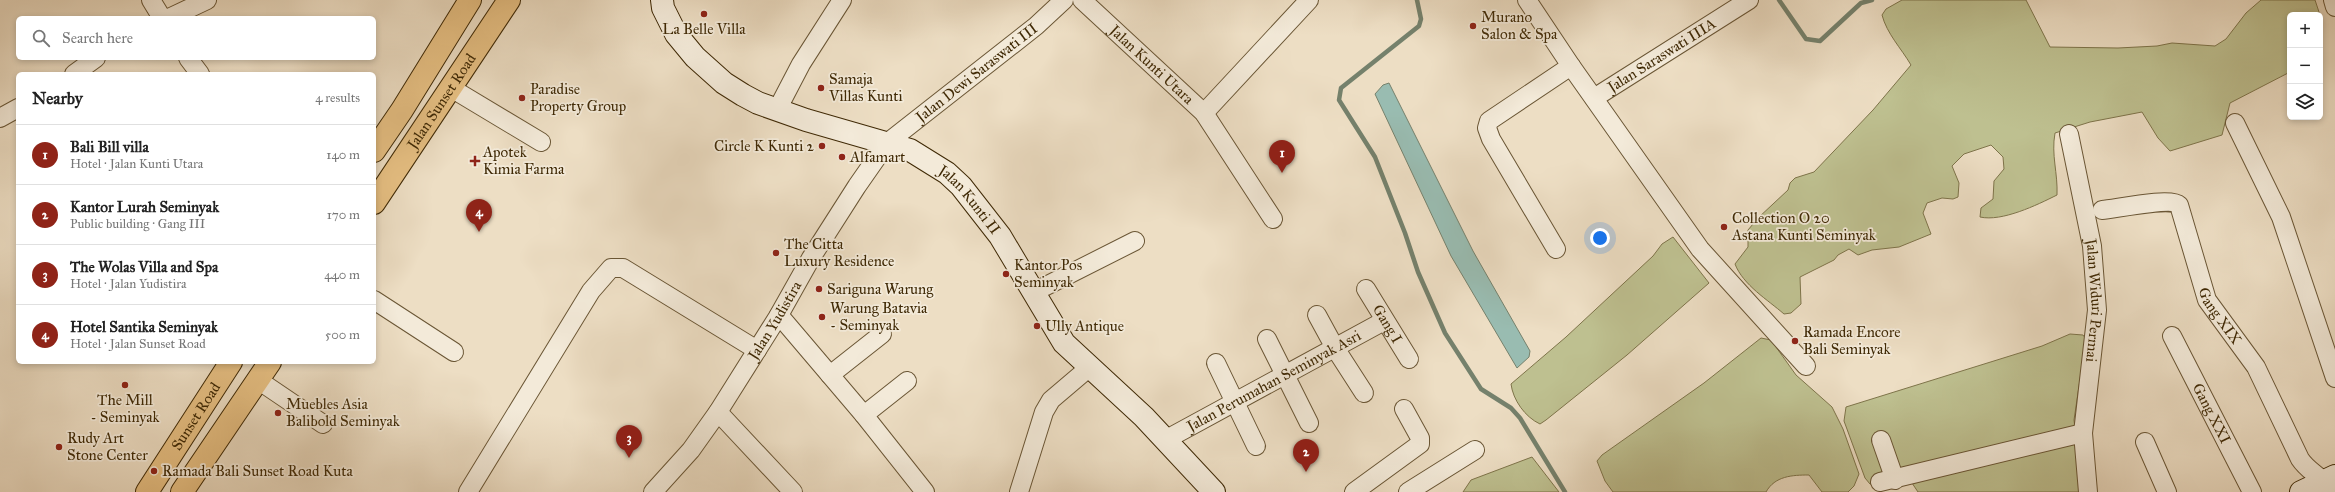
<!DOCTYPE html>
<meta charset="utf-8">
<style>
:root{--surface:#fff;--page:#f6f6f6;--text:#222;--muted:#767676;--line:#e0e0e0;--accent:#8f2418}
body{margin:0;font-family:"IM FELL Great Primer",serif;background:var(--page);color:var(--text)}
.controls{position:absolute;right:12px;top:12px;display:grid;overflow:hidden;border-radius:6px;box-shadow:0 2px 6px #0003}
.controls button{width:36px;height:36px;display:grid;place-items:center;padding:0;border:0;border-bottom:1px solid var(--line);background:var(--surface);color:var(--text);font:20px sans-serif}
.you{position:absolute;left:1600px;top:238px;width:14px;height:14px;margin:-10px;border:3px solid #fff;border-radius:50%;background:#1a73e8;box-shadow:0 0 0 6px #1a73e833}
.badge{display:grid;place-items:center;width:26px;height:26px;border-radius:50%;background:var(--accent);color:#fff;font-size:13px;font-weight:700}
.pin{position:absolute;translate:-50% -33px;filter:drop-shadow(0 1px 2px #0008)}
.pin::after{content:'';position:absolute;top:21px;width:14px;height:12px;background:inherit;clip-path:polygon(0 0,100% 0,50% 100%)}
.list{margin:0;padding:0;list-style:none}
h2{display:flex;justify-content:space-between;align-items:center;height:52px;margin:0;padding:0 16px;font-size:17px}
h2 small{font-size:13px;font-weight:400;color:var(--muted)}
.list li{display:grid;grid-template-columns:26px 1fr auto;gap:12px;align-items:center;box-sizing:border-box;height:60px;padding:0 16px;border-top:1px solid var(--line)}
.list b{display:block;font-size:15px;white-space:nowrap}
.list p{margin:0;font-size:13px;white-space:nowrap;color:var(--muted)}
.list em{font-size:13px;font-style:normal;color:var(--muted)}
.icon{flex:none;width:22px;height:22px;fill:none;stroke:currentColor;stroke-width:2;stroke-linecap:round;stroke-linejoin:round}
.map{position:relative;flex:none;width:2335px;height:492px;overflow:hidden}
.search{position:absolute;background:var(--surface);box-shadow:0 2px 6px #0003;left:16px;top:16px;width:360px;height:44px;display:flex;align-items:center;gap:10px;box-sizing:border-box;padding:0 14px;border-radius:6px;color:var(--muted);font-size:15px}
.panel{position:absolute;background:var(--surface);box-shadow:0 2px 6px #0003;left:16px;top:72px;width:360px;height:292px;border-radius:6px}
.map>svg:first-child{display:block}
.green{fill:#bec090;stroke:#7e744a}
.water{fill:#99bcb1;stroke:#75816c}
.lines{fill:none;stroke-linecap:round;stroke-linejoin:round}
.stream{stroke:#75816c;stroke-width:4.5}
.street-casing{stroke:#6a5635;stroke-width:20}
.secondary-casing{stroke:#3f2905;stroke-width:24}
.highway-casing{stroke:#3f2905;stroke-width:24}
.street{stroke:#f3ead9;stroke-width:18}
.secondary{stroke:#f3ead9;stroke-width:22}
.highway{stroke:#e6bf82;stroke-width:22}
.poi-dot{fill:#8f2418;stroke:#f3ead9;stroke-width:1.5}
.labels{text-anchor:middle;dominant-baseline:central;stroke-width:3.5;stroke-linejoin:round;paint-order:stroke}
.poi-label{font-size:15px;fill:#3f2905;stroke:#f3ead9;text-anchor:start}
.street-label{font-size:15px;fill:#3f2905;stroke:#f3ead9}
</style>
<div class="map">
<svg width="2335" height="492" viewBox="0 0 2335 492">
<rect width="100%" height="100%" fill="#eddec4"/>
<filter id="stains"><feTurbulence type="fractalNoise" baseFrequency=".005" numOctaves="4"/><feColorMatrix values="0 0 0 0 .2 0 0 0 0 .09 0 0 0 0 .02 0 0 0 .5 -.17"/></filter>
<radialGradient id="worn" r=".72"><stop offset=".6" stop-color="#630" stop-opacity="0"/><stop offset="1" stop-color="#630" stop-opacity=".3"/></radialGradient>
<!-- green -->
<path class="green" d="M 1902,0 L 2026,0 L 2050,47 L 2118,48 L 2157,46 L 2172,43 L 2215,46 L 2226,39 L 2246,13 L 2261,0 L 2315,0 L 2320,15 L 2290,15 L 2290,72 L 2230,103 L 2222,135 L 2170,151 L 2158,138 L 2142,112 L 2090,122 L 2055,133 C 2051,155 2058,173 2057,195 C 2037,205 2002,222 1980,217 L 1981,208 L 1993,199 L 1994,181 L 2004,169 L 2003,157 L 1991,145 L 1964,154 L 1952,166 L 1959,183 L 1958,197 L 1953,199 L 1942,198 L 1927,203 L 1923,213 L 1931,234 L 1899,247 L 1872,250 L 1858,255 L 1849,249 L 1838,255 L 1834,260 L 1800,277 L 1801,304 L 1791,313 L 1784,314 C 1768,300 1743,285 1735,264 L 1748,247 L 1748,230 L 1758,218 L 1788,190 L 1790,183 L 1795,178 L 1814,172 L 1873,110 L 1911,65 C 1901,48 1887,34 1882,15 L 1886,9 Z
M 1673,237 L 1709,283 L 1627,355 L 1546,420 L 1540,424 C 1525,417 1513,400 1511,384 L 1566,337 L 1653,256 L 1662,244 Z
M 2070,334 L 2083,335 L 2086,339 L 2074,420 L 2083,492 L 1918,492 L 1912,483 L 1870,484 L 1865,478 L 1844,421 L 1846,407 L 2042,346 Z
M 1761,338 L 1771,340 L 1796,375 L 1832,407 L 1843,429 L 1859,474 L 1854,486 L 1848,492 L 1822,492 L 1809,475 C 1792,475 1775,476 1766,492 L 1613,492 L 1605,481 L 1597,461 L 1602,455 L 1704,383 Z
M 1532,457 L 1559,492 L 1463,492 L 1471,480 Z"/>
<!-- water -->
<path class="water" d="M 1389,83 L 1473,251 L 1530,351 L 1529,357 L 1517,368 L 1451,256 L 1375,94 L 1383,85 Z"/>
<g class="lines">
<!-- stream -->
<path class="stream" d="M 1417,0 L 1421,19 L 1419,26 L 1341,88 L 1339,100 L 1375,157 L 1405,233 L 1418,272 L 1445,333 L 1481,389 L 1511,408 L 1520,418 L 1565,492
M 1779,0 L 1806,39 L 1820,41 L 1861,3 L 1872,0"/>
<!-- street casing -->
<g class="street-casing">
<g id="street">
<path d="M 151,0 L 162,18"/>
<path id="s1" d="M 1082,0 L 1204,113 L 1273,219"/>
<path d="M 1527,0 L 1571,66 L 1700,249 L 1806,366"/>
<path d="M 2333,0 L 2335,7"/>
<path d="M 169,18 L 207,0"/>
<path d="M 188,58 L 200,74"/>
<path d="M 74,74 L 96,58"/>
<path d="M 451,88 L 541,142"/>
<path id="s2" d="M 1594,98 L 1749,0"/>
<path d="M 777,110 L 801,64 L 842,0"/>
<path d="M 1204,113 L 1309,0"/>
<path d="M 0,118 L 18,108"/>
<path d="M 2235,123 L 2281,217 L 2335,378"/>
<path id="s3" d="M 2069,134 L 2092,246 L 2097,310 L 2083,433 L 2088,492"/>
<path id="s4" d="M 2102,210 C 2115,209 2171,197 2179,205 L 2207,300 L 2256,367 L 2300,459 C 2310,474 2323,475 2329,492"/>
<path d="M 1556,249 L 1491,139 L 1487,128 L 1489,121 L 1571,66"/>
<path id="s5" d="M 1366,289 L 1409,359"/>
<path d="M 1034,292 L 1135,241"/>
<path d="M 374,300 L 454,352"/>
<path d="M 779,315 L 864,415 L 925,492"/>
<path d="M 1317,315 L 1335,348 L 1364,393"/>
<path id="s6" d="M 2172,336 L 2252,492"/>
<path d="M 1267,339 L 1309,423"/>
<path d="M 1216,363 L 1256,446"/>
<path d="M 830,375 L 882,334"/>
<path d="M 258,380 L 323,424"/>
<path d="M 718,412 L 793,492"/>
<path d="M 864,415 L 907,381"/>
<path id="s7" d="M 1165,440 L 1384,321"/>
<path d="M 1881,440 L 1895,480"/>
<path d="M 2145,442 L 2167,492"/>
<path d="M 1880,482 L 2083,433"/>
<path d="M 468,492 L 591,291 L 611,268 L 623,268 L 757,350"/>
<path id="s8" d="M 653,492 L 691,450 L 718,412 L 779,315 L 811,258 L 857,186 L 887,143 L 1036,26 L 1064,0"/>
<path d="M 1019,492 L 1044,412 L 1051,400 L 1091,366"/>
<path d="M 1354,492 L 1420,444 L 1420,438 L 1404,409"/>
<path d="M 1408,492 L 1475,450"/>
</g>
</g>
<!-- secondary casing -->
<g class="secondary-casing">
<g id="secondary">
<path id="s9" d="M 662,0 L 663,8 L 676,34 L 695,57 L 724,83 L 743,95 L 758,103 L 806,120 L 910,150 L 947,173 L 961,186 L 1000,236 L 1064,343 L 1144,417 L 1214,492"/>
<path d="M 2301,492 L 2335,476"/>
</g>
</g>
<!-- highway casing -->
<g class="highway-casing">
<g id="highway">
<path d="M 374,151 L 402,110 L 470,0"/>
<path id="s10" d="M 374,203 L 509,0"/>
<path id="s11" d="M 147,492 L 231,362"/>
<path d="M 182,492 L 270,362"/>
</g>
</g>
<!-- street -->
<use href="#street" class="street"/>
<!-- secondary -->
<use href="#secondary" class="secondary"/>
<!-- highway -->
<use href="#highway" class="highway"/>
</g>
<!-- markers -->
<g class="poi-dot">
<circle cx="704" cy="14" r="4"/>
<circle cx="1473" cy="26" r="4"/>
<circle cx="821" cy="88" r="4"/>
<circle cx="522" cy="98" r="4"/>
<circle cx="822" cy="146" r="4"/>
<circle cx="842" cy="157" r="4"/>
<path d="M473 155h4v4h4v4h-4v4h-4v-4h-4v-4h4z"/>
<circle cx="1724" cy="227" r="4"/>
<circle cx="776" cy="253" r="4"/>
<circle cx="1006" cy="274" r="4"/>
<circle cx="819" cy="289" r="4"/>
<circle cx="822" cy="317" r="4"/>
<circle cx="1037" cy="326" r="4"/>
<circle cx="1795" cy="341" r="4"/>
<circle cx="125" cy="385" r="4"/>
<circle cx="278" cy="413" r="4"/>
<circle cx="59" cy="447" r="4"/>
<circle cx="154" cy="471" r="4"/>
</g>
<g class="labels">
<!-- poi labels -->
<g class="poi-label">
<text x="1481" y="17">Murano<tspan x="1481" dy="17">Salon &amp; Spa</tspan></text>
<text x="704" y="29" text-anchor="middle">La Belle Villa</text>
<text x="829" y="79">Samaja<tspan x="829" dy="17">Villas Kunti</tspan></text>
<text x="530" y="89">Paradise<tspan x="530" dy="17">Property Group</tspan></text>
<text x="814" y="146" text-anchor="end">Circle K Kunti 2</text>
<text x="483" y="152">Apotek<tspan x="483" dy="17">Kimia Farma</tspan></text>
<text x="850" y="157">Alfamart</text>
<text x="1732" y="218">Collection O 20<tspan x="1732" dy="17">Astana Kunti Seminyak</tspan></text>
<text x="784" y="244">The Citta<tspan x="784" dy="17">Luxury Residence</tspan></text>
<text x="1014" y="265">Kantor Pos<tspan x="1014" dy="17">Seminyak</tspan></text>
<text x="827" y="289">Sariguna Warung</text>
<text x="830" y="308">Warung Batavia<tspan x="830" dy="17">- Seminyak</tspan></text>
<text x="1045" y="326">Ully Antique</text>
<text x="1803" y="332">Ramada Encore<tspan x="1803" dy="17">Bali Seminyak</tspan></text>
<text x="125" y="400" text-anchor="middle">The Mill<tspan x="125" dy="17">- Seminyak</tspan></text>
<text x="286" y="404">Muebles Asia<tspan x="286" dy="17">Balibold Seminyak</tspan></text>
<text x="67" y="438">Rudy Art<tspan x="67" dy="17">Stone Center</tspan></text>
<text x="162" y="471">Ramada Bali Sunset Road Kuta</text>
</g>
<!-- street labels -->
<g class="street-label">
<text stroke="none"><textPath href="#s2" startOffset="80">Jalan Saraswati IIIA</textPath></text>
<text stroke="none"><textPath href="#s1" startOffset="95">Jalan Kunti Utara</textPath></text>
<text stroke="none"><textPath href="#s8" startOffset="535">Jalan Dewi Saraswati III</textPath></text>
<text stroke="none"><textPath href="#s10" startOffset="122">Jalan Sunset Road</textPath></text>
<text stroke="none"><textPath href="#s9" startOffset="383">Jalan Kunti II</textPath></text>
<text stroke="none"><textPath href="#s3" startOffset="169">Jalan Widuri Permai</textPath></text>
<text stroke="none"><textPath href="#s4" startOffset="197">Gang XIX</textPath></text>
<text stroke="none"><textPath href="#s8" startOffset="211">Jalan Yudistira</textPath></text>
<text stroke="none"><textPath href="#s5" startOffset="41">Gang I</textPath></text>
<text stroke="none"><textPath href="#s7" startOffset="124">Jalan Perumahan Seminyak Asri</textPath></text>
<text stroke="none"><textPath href="#s6" startOffset="87">Gang XXI</textPath></text>
<text stroke="none"><textPath href="#s11" startOffset="90">Sunset Road</textPath></text>
</g>
</g>
<rect width="100%" height="100%" filter="url(#stains)"/>
<rect width="100%" height="100%" fill="url(#worn)"/>
</svg>
<div class="controls">
<button>+</button>
<button>−</button>
<button><svg class="icon" aria-label="layers" viewBox="0 0 24 24"><path d="M12 4l9 5-9 5-9-5zM3 14l9 5 9-5"/></svg></button>
</div>
<div class="you"></div>
<div class="pin badge" style="left:1282px;top:173px">1</div>
<div class="pin badge" style="left:1306px;top:472px">2</div>
<div class="pin badge" style="left:629px;top:458px">3</div>
<div class="pin badge" style="left:479px;top:232px">4</div>
<div class="search"><svg class="icon" aria-label="search" viewBox="0 0 24 24"><circle cx="10" cy="10" r="6"/><path d="M15 15l6 6"/></svg>Search here</div>
<section class="panel">
<h2>Nearby<small>4 results</small></h2>
<ul class="list">
<li><span class="badge">1</span><div><b>Bali Bill villa</b><p>Hotel · Jalan Kunti Utara</p></div><em>140 m</em></li>
<li><span class="badge">2</span><div><b>Kantor Lurah Seminyak</b><p>Public building · Gang III</p></div><em>170 m</em></li>
<li><span class="badge">3</span><div><b>The Wolas Villa and Spa</b><p>Hotel · Jalan Yudistira</p></div><em>440 m</em></li>
<li><span class="badge">4</span><div><b>Hotel Santika Seminyak</b><p>Hotel · Jalan Sunset Road</p></div><em>500 m</em></li>
</ul>
</section>
</div>
